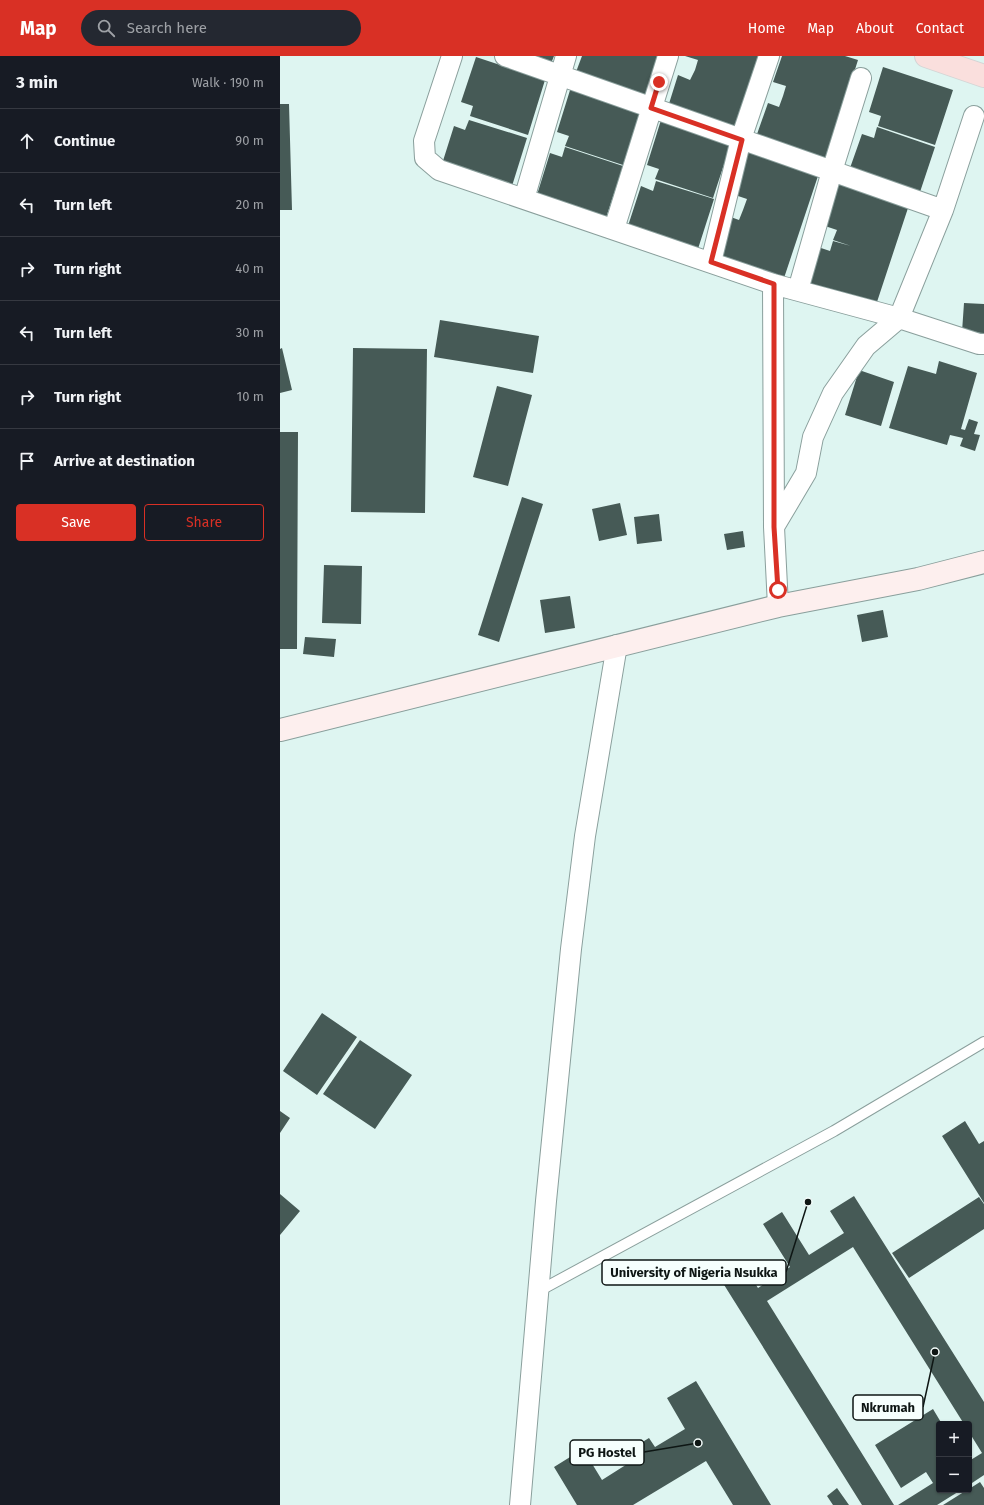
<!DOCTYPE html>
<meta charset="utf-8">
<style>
:root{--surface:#171b24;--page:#242831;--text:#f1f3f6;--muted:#9ea1a6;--line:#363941;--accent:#d93025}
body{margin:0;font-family:"Fira Sans",sans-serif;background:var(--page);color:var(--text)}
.controls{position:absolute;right:12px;bottom:12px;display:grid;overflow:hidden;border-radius:4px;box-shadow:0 1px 3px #0004}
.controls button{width:36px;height:36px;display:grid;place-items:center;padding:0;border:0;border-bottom:1px solid var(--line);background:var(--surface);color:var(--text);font:20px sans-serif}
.stop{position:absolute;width:12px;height:12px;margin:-9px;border:3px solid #d93025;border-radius:50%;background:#fff}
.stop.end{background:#d93025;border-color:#fff;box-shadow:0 1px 4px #0008}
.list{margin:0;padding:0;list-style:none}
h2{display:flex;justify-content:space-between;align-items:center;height:52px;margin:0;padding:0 16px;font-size:17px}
h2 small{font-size:13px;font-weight:400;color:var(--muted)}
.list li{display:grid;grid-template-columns:26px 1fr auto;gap:12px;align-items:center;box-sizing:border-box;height:64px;padding:0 16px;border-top:1px solid var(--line)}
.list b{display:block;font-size:15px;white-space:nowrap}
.list em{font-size:13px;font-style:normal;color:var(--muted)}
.actions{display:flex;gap:8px;padding:12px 16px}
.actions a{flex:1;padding:9px 0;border:1px solid var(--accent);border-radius:4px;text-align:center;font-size:14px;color:var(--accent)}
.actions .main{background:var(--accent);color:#fff}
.icon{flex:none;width:22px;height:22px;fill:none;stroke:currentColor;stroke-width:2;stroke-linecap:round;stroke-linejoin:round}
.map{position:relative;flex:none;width:704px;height:1449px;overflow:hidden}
header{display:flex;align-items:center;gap:24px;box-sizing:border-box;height:56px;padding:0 20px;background:var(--accent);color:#fff}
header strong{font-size:19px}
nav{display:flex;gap:22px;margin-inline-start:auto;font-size:14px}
.search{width:280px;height:36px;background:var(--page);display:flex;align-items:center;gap:10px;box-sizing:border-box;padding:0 14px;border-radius:22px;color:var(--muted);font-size:15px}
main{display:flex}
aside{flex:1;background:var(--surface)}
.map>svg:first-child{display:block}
.building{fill:#465a56}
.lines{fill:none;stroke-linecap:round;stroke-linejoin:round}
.lane-casing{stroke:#8a9f9c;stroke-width:12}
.street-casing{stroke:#8a9f9c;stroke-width:22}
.secondary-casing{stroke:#8a9f9c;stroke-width:24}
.primary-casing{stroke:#d4d5d5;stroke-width:24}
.lane{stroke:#fff;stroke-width:10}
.street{stroke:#fff;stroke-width:20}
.secondary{stroke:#fdefee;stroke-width:22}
.primary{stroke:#fadfdd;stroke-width:22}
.route{stroke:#d93025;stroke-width:5}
.leader{fill:none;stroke:#0e1614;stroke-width:1.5}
.callout-dot{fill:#0e1614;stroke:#f6fffd;stroke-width:1.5}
.callout{fill:#f6fffd;stroke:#0e1614;stroke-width:1.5}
.callout-label{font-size:13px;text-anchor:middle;font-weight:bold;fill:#0e1614}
</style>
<header>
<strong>Map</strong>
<div class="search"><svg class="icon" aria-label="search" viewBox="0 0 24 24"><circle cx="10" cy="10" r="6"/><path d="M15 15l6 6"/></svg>Search here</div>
<nav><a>Home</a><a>Map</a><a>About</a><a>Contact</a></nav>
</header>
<main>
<aside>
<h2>3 min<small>Walk · 190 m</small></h2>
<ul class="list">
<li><svg class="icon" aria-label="ahead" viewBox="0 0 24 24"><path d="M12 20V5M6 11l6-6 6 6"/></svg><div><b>Continue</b></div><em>90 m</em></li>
<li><svg class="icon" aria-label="left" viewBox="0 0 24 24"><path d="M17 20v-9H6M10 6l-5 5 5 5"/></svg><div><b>Turn left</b></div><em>20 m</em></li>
<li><svg class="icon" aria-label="right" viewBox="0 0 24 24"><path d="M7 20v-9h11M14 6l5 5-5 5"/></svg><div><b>Turn right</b></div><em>40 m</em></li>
<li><svg class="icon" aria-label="left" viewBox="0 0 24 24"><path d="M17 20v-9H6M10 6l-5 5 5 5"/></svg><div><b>Turn left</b></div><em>30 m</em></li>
<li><svg class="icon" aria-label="right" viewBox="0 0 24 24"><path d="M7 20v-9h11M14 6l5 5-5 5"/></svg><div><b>Turn right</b></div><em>10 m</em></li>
<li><svg class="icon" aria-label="arrive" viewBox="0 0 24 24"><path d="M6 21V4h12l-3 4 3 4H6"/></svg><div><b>Arrive at destination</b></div></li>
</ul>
<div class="actions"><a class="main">Save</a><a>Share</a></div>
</aside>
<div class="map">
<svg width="704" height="1449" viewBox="0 0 704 1449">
<rect width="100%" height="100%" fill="#def5f1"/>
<!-- building -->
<path class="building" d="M 243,0 L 274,0 L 270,10 Z
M 302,0 L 379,0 L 366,39 L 296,16 Z
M 405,0 L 483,0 L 457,77 L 387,54 L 398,19 L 410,24 L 415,14 L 418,4 Z
M 502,0 L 565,0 L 578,4 L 546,105 L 476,81 L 488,47 L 499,51 L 503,40 L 506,30 L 493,26 Z
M 196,1 L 265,24 L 248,79 L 190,60 L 193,50 L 181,46 Z
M 603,11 L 673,34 L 655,89 L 598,70 L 601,60 L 589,56 Z
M 291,31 L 361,54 L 343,109 L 285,90 L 289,80 L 277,76 Z
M 0,48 L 9,48 L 12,154 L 0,154 Z
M 189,64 L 247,82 L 232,130 L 162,108 L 174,70 L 185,74 Z
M 381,64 L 451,87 L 433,142 L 375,123 L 379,113 L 367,109 Z
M 597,71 L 655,91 L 640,136 L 570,112 L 582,78 L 594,82 Z
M 285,91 L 343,110 L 325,165 L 256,142 L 270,97 L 282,101 Z
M 469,94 L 539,117 L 502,228 L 433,205 L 448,160 L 459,164 L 463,154 L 467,143 L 455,139 Z
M 376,125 L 434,143 L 416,199 L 346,176 L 361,130 L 373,135 Z
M 559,126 L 629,149 L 595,252 L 525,230 L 538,191 L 550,195 L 553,185 L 571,190 L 553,184 L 557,174 L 545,170 Z
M 684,247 L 704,248 L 704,277 L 682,276 Z
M 160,264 L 259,280 L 253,317 L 154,301 Z
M 2,292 L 12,334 L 0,337 L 0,293 Z
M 73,292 L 147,293 L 145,457 L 71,456 Z
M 659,305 L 697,317 L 681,373 L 685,374 L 689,363 L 698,366 L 694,378 L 700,379 L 695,395 L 680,390 L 683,382 L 670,379 L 667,389 L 609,372 L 628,310 L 656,318 Z
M 579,314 L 614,326 L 601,370 L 565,359 Z
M 217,330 L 252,339 L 228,430 L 193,421 Z
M 0,376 L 18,376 L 17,593 L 0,593 Z
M 242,441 L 263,448 L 219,586 L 198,579 Z
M 340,447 L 347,479 L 319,485 L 312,453 Z
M 379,458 L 382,485 L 357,488 L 354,461 Z
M 463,475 L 465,491 L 447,494 L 444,478 Z
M 44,509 L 82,510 L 81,568 L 42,567 Z
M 290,540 L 295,572 L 265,577 L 260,544 Z
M 603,554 L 608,581 L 582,586 L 577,559 Z
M 25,581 L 56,583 L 54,601 L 23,598 Z
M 42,957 L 77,981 L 37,1039 L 3,1015 Z
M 80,984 L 132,1019 L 95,1073 L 43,1038 Z
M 0,1055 L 10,1062 L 0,1077 Z
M 685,1065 L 699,1088 L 704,1085 L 704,1147 L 662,1080 Z
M 0,1138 L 20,1155 L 0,1179 Z
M 574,1140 L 704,1346 L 704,1419 L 689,1429 L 689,1405 L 702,1397 L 689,1376 L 689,1368 L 684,1368 L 573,1191 L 487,1245 L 614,1449 L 582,1449 L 441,1224 L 464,1210 L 478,1232 L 510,1211 L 483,1168 L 502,1156 L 529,1199 L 564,1177 L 550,1155 Z
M 699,1141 L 704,1148 L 704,1173 L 629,1222 L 612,1197 Z
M 416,1325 L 491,1449 L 453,1449 L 426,1405 L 353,1449 L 297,1449 L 274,1411 L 303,1393 L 322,1424 L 352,1405 L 346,1396 L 369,1382 L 375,1391 L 405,1373 L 387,1342 Z
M 653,1353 L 662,1368 L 659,1368 L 659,1434 L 681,1434 L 657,1449 L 618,1449 L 653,1427 L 646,1416 L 621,1432 L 595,1389 Z
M 700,1426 L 704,1432 L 704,1449 L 663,1449 L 687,1434 L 689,1434 L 689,1433 Z
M 557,1432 L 569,1449 L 553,1449 L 547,1440 Z"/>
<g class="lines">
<!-- lane casing -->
<g class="lane-casing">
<path id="lane" d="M 257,1236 L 554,1075 L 704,986"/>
</g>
<!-- street casing -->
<g class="street-casing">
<path id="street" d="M 172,0 L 144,85 L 145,102 L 159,114 L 493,228 L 619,262 L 663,154 L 225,0
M 244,143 L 286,0
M 663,154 L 694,60
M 334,173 L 388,0
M 431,206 L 461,83 L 489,0
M 493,228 L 494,471 L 498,550
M 518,234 L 552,115 L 581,22
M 494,471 L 526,417 L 533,381 L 553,337 L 586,290 L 619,262 L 699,288 L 704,288
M 240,1449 L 266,1145 L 291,893 L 305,780 L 337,589"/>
</g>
<!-- secondary casing -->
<g class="secondary-casing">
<path id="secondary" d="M 0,674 L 498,550 L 638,523 L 704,506"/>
</g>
<!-- primary casing -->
<g class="primary-casing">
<path id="primary" d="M 646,0 L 704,20"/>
</g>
<!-- lane -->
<use href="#lane" class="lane"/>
<!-- street -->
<use href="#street" class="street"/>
<!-- secondary -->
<use href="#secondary" class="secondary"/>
<!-- primary -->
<use href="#primary" class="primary"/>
</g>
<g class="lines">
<!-- route -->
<path class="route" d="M 379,26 L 371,52 L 462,84 L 431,206 L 494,228 L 494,471 L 498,534"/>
</g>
<!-- callouts -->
<path class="leader" d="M528 1146L506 1216M655 1296L643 1351M418 1387L364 1396"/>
<g class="callout-dot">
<circle cx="528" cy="1146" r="4"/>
<circle cx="655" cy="1296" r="4"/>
<circle cx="418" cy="1387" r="4"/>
</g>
<g class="callout">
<rect x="322" y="1204" width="184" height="25" rx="4"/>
<rect x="573" y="1339" width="70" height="25" rx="4"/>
<rect x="290" y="1384" width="74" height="25" rx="4"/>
</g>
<g class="callout-label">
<text x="414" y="1221">University of Nigeria Nsukka</text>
<text x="608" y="1356">Nkrumah</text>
<text x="327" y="1401">PG Hostel</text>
</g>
</svg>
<div class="controls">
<button>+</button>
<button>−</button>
</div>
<div class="stop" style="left:498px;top:534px"></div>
<div class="stop end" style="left:379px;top:26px"></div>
</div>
</main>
